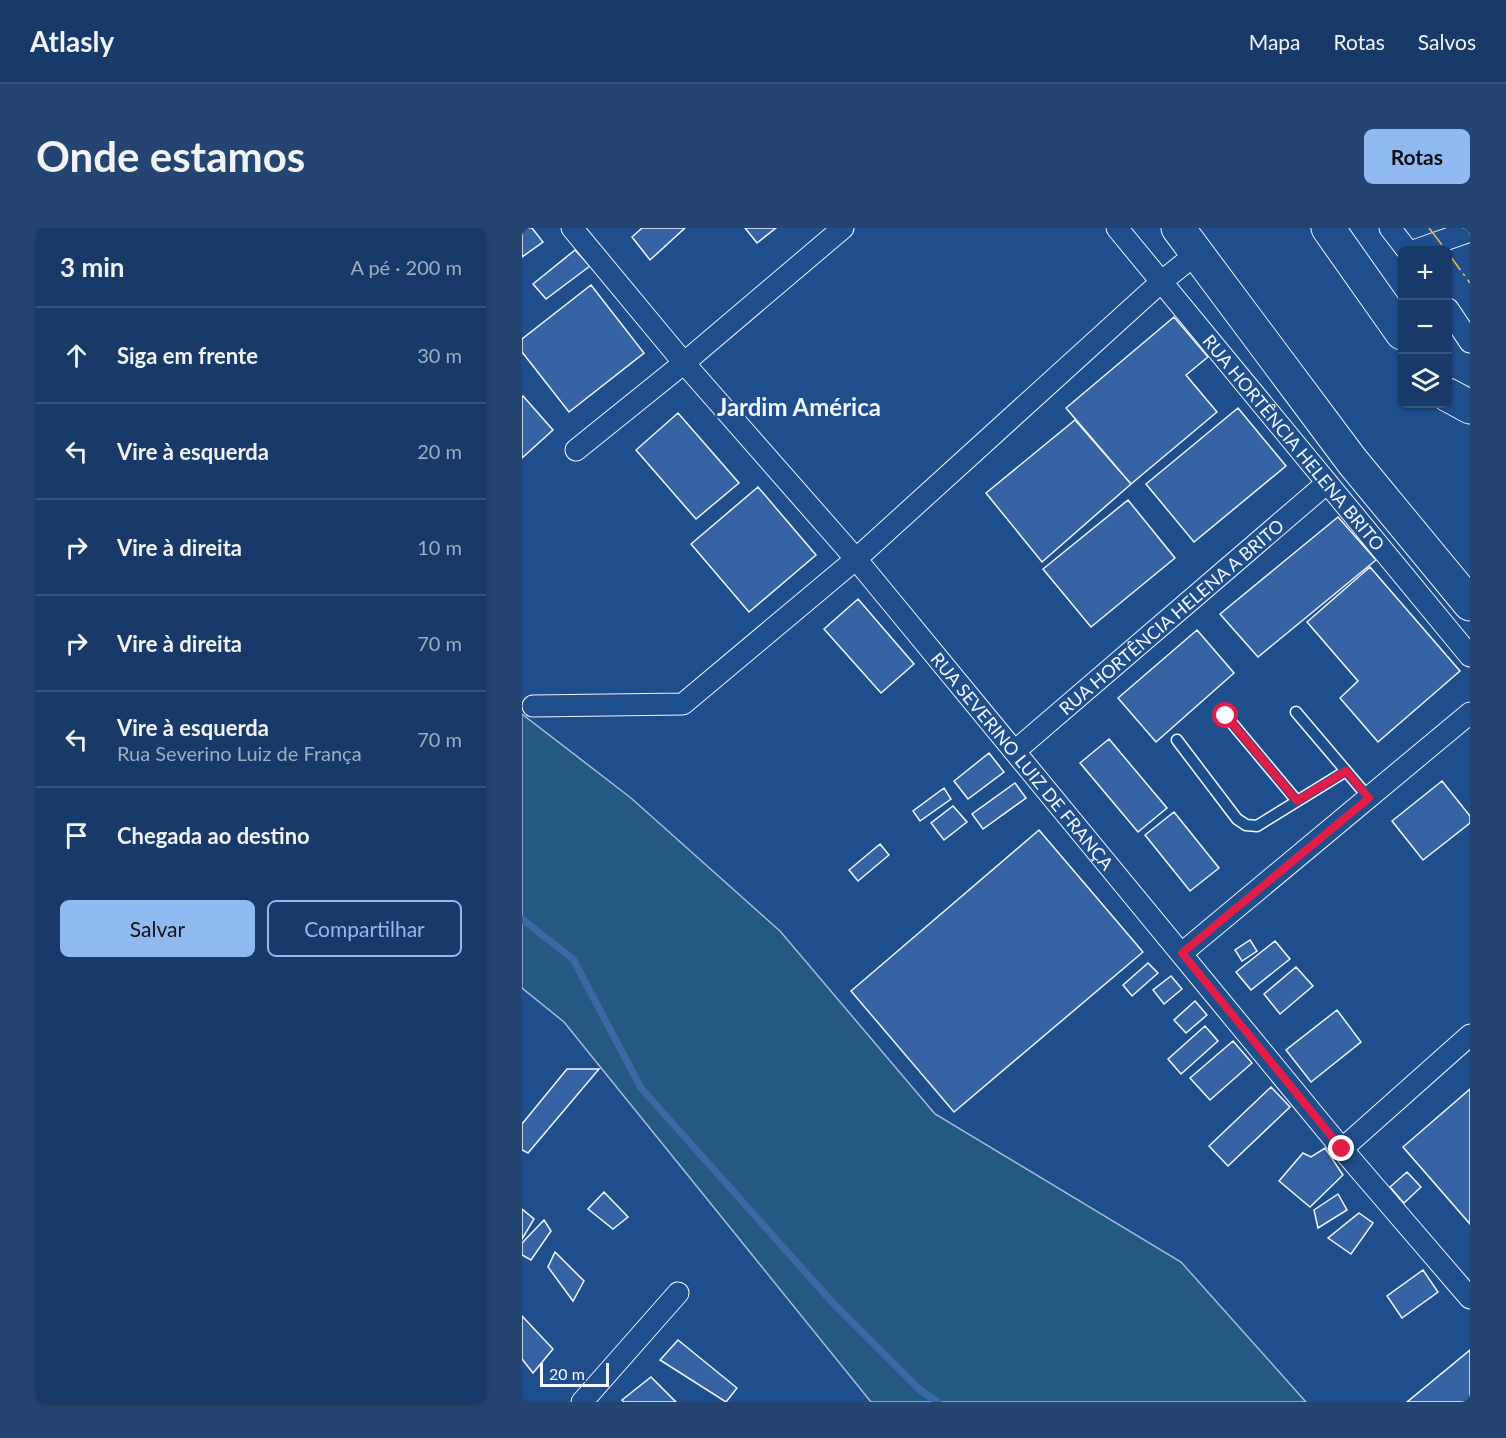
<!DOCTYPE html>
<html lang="pt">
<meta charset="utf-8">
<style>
:root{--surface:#173a69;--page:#244571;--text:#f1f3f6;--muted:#9eadc0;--line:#36547d;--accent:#90b9f0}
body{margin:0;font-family:Lato,sans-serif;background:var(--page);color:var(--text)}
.controls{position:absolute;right:18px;top:18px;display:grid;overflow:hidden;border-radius:9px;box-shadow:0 2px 4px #0004}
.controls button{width:54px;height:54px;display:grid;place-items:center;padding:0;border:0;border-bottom:2px solid var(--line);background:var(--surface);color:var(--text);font:30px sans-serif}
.scale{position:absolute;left:18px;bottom:15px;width:69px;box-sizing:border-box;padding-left:6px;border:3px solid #f2f6ff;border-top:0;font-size:16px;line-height:21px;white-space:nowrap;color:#f2f6ff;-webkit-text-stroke:4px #1f4e8c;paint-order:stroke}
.stop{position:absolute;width:18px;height:18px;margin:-14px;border:4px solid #e11d48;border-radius:50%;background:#fff}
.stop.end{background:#e11d48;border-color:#fff;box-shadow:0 2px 6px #0008}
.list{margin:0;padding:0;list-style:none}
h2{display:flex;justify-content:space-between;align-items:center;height:78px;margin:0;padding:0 24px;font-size:26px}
h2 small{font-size:20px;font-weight:400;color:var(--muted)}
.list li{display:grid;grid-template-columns:39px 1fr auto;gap:18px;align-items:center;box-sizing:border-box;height:96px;padding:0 24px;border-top:2px solid var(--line)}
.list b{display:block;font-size:22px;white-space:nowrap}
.list p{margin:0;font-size:20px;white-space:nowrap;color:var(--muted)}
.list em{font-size:20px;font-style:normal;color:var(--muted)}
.actions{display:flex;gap:12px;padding:18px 24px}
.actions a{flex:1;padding:14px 0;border:2px solid var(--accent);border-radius:9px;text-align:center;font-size:21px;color:var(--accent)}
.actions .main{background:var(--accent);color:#111}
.icon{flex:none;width:33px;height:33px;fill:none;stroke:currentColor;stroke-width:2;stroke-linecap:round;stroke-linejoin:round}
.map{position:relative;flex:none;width:948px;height:1174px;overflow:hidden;border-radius:9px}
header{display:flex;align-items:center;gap:36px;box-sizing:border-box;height:84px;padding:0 30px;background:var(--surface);border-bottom:2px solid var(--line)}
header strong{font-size:28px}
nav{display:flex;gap:33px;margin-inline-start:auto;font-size:21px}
.intro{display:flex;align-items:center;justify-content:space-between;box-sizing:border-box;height:144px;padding:0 36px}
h1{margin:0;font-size:42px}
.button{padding:15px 27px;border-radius:9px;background:var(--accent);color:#111;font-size:21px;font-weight:700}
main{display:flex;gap:36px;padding:0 36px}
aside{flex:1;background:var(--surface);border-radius:9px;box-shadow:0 2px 4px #0004}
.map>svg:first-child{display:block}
.green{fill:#245a82;stroke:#a8bbd7;stroke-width:1.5}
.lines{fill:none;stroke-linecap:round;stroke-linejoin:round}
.stream{stroke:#3b69a3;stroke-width:7}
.building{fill:#3563a3;stroke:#f2f6ff;stroke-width:1.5}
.service-casing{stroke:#f2f6ff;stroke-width:13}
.minor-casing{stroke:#f2f6ff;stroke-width:23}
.trunk-casing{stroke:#f2f6ff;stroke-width:35}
.service{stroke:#1f4e8c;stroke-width:10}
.minor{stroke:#1f4e8c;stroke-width:21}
.trunk{stroke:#1f4e8c;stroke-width:33}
.power{stroke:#ffb74d;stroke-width:1.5;stroke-dasharray:21 4.5 3 4.5;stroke-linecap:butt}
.route{stroke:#e11d48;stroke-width:8}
.labels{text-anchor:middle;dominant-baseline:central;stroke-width:4.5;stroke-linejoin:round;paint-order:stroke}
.street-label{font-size:18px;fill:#f2f6ff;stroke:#1f4e8c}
.district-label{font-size:24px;font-weight:bold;fill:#f2f6ff;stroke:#1f4e8c}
</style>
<header>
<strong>Atlasly</strong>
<nav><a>Mapa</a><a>Rotas</a><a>Salvos</a></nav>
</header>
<div class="intro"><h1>Onde estamos</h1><a class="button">Rotas</a></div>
<main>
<aside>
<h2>3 min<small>A pé · 200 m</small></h2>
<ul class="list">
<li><svg class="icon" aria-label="ahead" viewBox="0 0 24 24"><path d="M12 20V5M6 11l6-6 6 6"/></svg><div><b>Siga em frente</b></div><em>30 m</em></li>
<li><svg class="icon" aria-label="left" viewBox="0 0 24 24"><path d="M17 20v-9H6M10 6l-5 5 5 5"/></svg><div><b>Vire à esquerda</b></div><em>20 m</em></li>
<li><svg class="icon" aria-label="right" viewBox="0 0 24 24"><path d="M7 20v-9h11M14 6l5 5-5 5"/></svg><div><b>Vire à direita</b></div><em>10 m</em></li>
<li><svg class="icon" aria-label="right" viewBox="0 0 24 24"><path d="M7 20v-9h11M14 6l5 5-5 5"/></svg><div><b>Vire à direita</b></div><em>70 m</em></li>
<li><svg class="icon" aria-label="left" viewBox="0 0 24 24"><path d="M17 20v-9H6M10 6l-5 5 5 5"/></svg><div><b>Vire à esquerda</b><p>Rua Severino Luiz de França</p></div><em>70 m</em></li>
<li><svg class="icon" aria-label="arrive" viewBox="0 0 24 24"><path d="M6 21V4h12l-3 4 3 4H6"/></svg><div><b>Chegada ao destino</b></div></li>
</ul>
<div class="actions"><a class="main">Salvar</a><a>Compartilhar</a></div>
</aside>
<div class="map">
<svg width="948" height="1174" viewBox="0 0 948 1174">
<rect width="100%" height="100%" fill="#1f4e8c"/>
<!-- green -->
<path class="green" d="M 0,486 L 109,570 L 258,703 L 413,886 L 659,1034 L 784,1174 L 349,1174 L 42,794 L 0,760 Z"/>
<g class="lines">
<!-- stream -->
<path class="stream" d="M 0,691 L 51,731 L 119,860 L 310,1074 L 398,1162 L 416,1174"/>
</g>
<!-- building -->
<path class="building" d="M 0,0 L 10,0 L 21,14 L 0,29 Z
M 120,0 L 163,0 L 128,32 L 110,9 Z
M 223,0 L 254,0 L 235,15 Z
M 53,22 L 68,38 L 24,71 L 11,56 Z
M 69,57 L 122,125 L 47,184 L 0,124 L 0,111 Z
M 652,89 L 686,129 L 664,147 L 695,184 L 609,256 L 544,180 Z
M 1,168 L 31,202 L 0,230 L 0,169 Z
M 716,180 L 764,238 L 672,314 L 624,256 Z
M 156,185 L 217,255 L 174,291 L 114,222 Z
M 553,192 L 609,256 L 520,334 L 464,265 Z
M 236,259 L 294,327 L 227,384 L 169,316 Z
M 606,272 L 653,330 L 569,399 L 521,341 Z
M 816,289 L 854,332 L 736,429 L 698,386 Z
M 848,339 L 938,443 L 856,514 L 818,470 L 836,453 L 785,394 Z
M 336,371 L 392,436 L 359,465 L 302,401 Z
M 675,402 L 712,445 L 634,514 L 596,470 Z
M 587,511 L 645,580 L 616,604 L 558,535 Z
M 467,525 L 482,544 L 446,571 L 432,553 Z
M 920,553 L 948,588 L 948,595 L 901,632 L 870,593 Z
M 493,555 L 504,570 L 461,601 L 450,586 Z
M 422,560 L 429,571 L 398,593 L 391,583 Z
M 431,578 L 445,594 L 422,612 L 409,595 Z
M 652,584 L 697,640 L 668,663 L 623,607 Z
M 517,602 L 621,724 L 432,884 L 329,763 Z
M 358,616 L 367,627 L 336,653 L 327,642 Z
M 728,712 L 735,723 L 720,733 L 713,722 Z
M 753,713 L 768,731 L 729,762 L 714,744 Z
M 626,735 L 636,745 L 610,768 L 601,757 Z
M 774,739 L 791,758 L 758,786 L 742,766 Z
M 649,748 L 660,761 L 642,776 L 631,762 Z
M 673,773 L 685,787 L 664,805 L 652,792 Z
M 815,782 L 839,814 L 789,854 L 764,822 Z
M 683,798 L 696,813 L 659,846 L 646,831 Z
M 711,813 L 730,835 L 688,872 L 668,850 Z
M 45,841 L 77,841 L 6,925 L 0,922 L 0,896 Z
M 749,859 L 768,879 L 706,938 L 687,918 Z
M 948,861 L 948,996 L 881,919 Z
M 803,920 L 821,947 L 788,979 L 757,953 L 781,925 L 789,929 Z
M 885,944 L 899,959 L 882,975 L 868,959 Z
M 82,964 L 106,989 L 91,1001 L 66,981 Z
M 816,966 L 825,982 L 796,1000 L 792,982 Z
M 0,981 L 12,991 L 0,1011 Z
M 837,985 L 851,995 L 829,1026 L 806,1010 Z
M 22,992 L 29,1003 L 9,1032 L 0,1027 L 0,1015 Z
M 33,1024 L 62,1053 L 51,1073 L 26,1039 Z
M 901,1042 L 916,1064 L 880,1090 L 865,1068 Z
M 0,1088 L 31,1121 L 11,1145 L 0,1131 Z
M 156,1112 L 215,1160 L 204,1174 L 138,1132 Z
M 948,1122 L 948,1174 L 885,1174 Z
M 129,1149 L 154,1174 L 102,1174 L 100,1172 Z"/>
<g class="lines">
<!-- service casing -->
<g class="service-casing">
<path id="service" d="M 774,484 L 847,570
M 704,488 L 775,573
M 655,512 L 715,591 L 724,597 L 735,598 L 824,543"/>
</g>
<!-- minor casing -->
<g class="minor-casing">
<g id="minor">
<path id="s1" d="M 50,0 L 162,135 L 334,331 L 820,921 L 948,1070"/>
<path id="s2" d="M 595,0 L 948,428"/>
<path d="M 868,0 L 885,22"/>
<path d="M 894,22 L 948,3"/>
<path d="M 926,81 L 948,114"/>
<path d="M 54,222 L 162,135 L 321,0"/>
<path d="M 11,478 L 161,476 L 334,331 L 639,54 L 674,26"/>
<path id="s3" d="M 493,523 L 805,255"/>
<path d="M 660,725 L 948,485"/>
<path d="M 820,921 L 948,807"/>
<path d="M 60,1174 L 156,1065"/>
</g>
</g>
<!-- trunk casing -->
<g class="trunk-casing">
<path id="trunk" d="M 656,0 L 830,233 L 948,376
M 806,0 L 880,105
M 926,167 L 948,179"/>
</g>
<!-- service -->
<use href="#service" class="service"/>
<!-- minor -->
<use href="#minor" class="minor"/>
<!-- trunk -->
<use href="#trunk" class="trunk"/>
<!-- power -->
<path class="power" d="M 907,0 L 924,22
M 926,25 L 948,55"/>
</g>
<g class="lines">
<!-- route -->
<path class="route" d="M 704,488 L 775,573 L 824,543 L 847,570 L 660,725 L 820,921"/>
</g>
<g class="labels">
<!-- street labels -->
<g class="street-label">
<text stroke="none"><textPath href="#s2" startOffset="278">RUA HORTÊNCIA HELENA BRITO</textPath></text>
<text stroke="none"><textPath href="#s3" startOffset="206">RUA HORTÊNCIA HELENA A BRITO</textPath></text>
<text stroke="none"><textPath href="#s1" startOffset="698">RUA SEVERINO LUIZ DE FRANÇA</textPath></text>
</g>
<!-- district labels -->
<g class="district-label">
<text x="277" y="178">Jardim América</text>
</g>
</g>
</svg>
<div class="controls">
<button>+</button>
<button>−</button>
<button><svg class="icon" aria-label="layers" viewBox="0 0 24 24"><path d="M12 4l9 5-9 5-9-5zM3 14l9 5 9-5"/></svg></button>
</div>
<div class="scale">20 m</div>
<div class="stop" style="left:704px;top:488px"></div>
<div class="stop end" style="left:820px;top:921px"></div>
</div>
</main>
